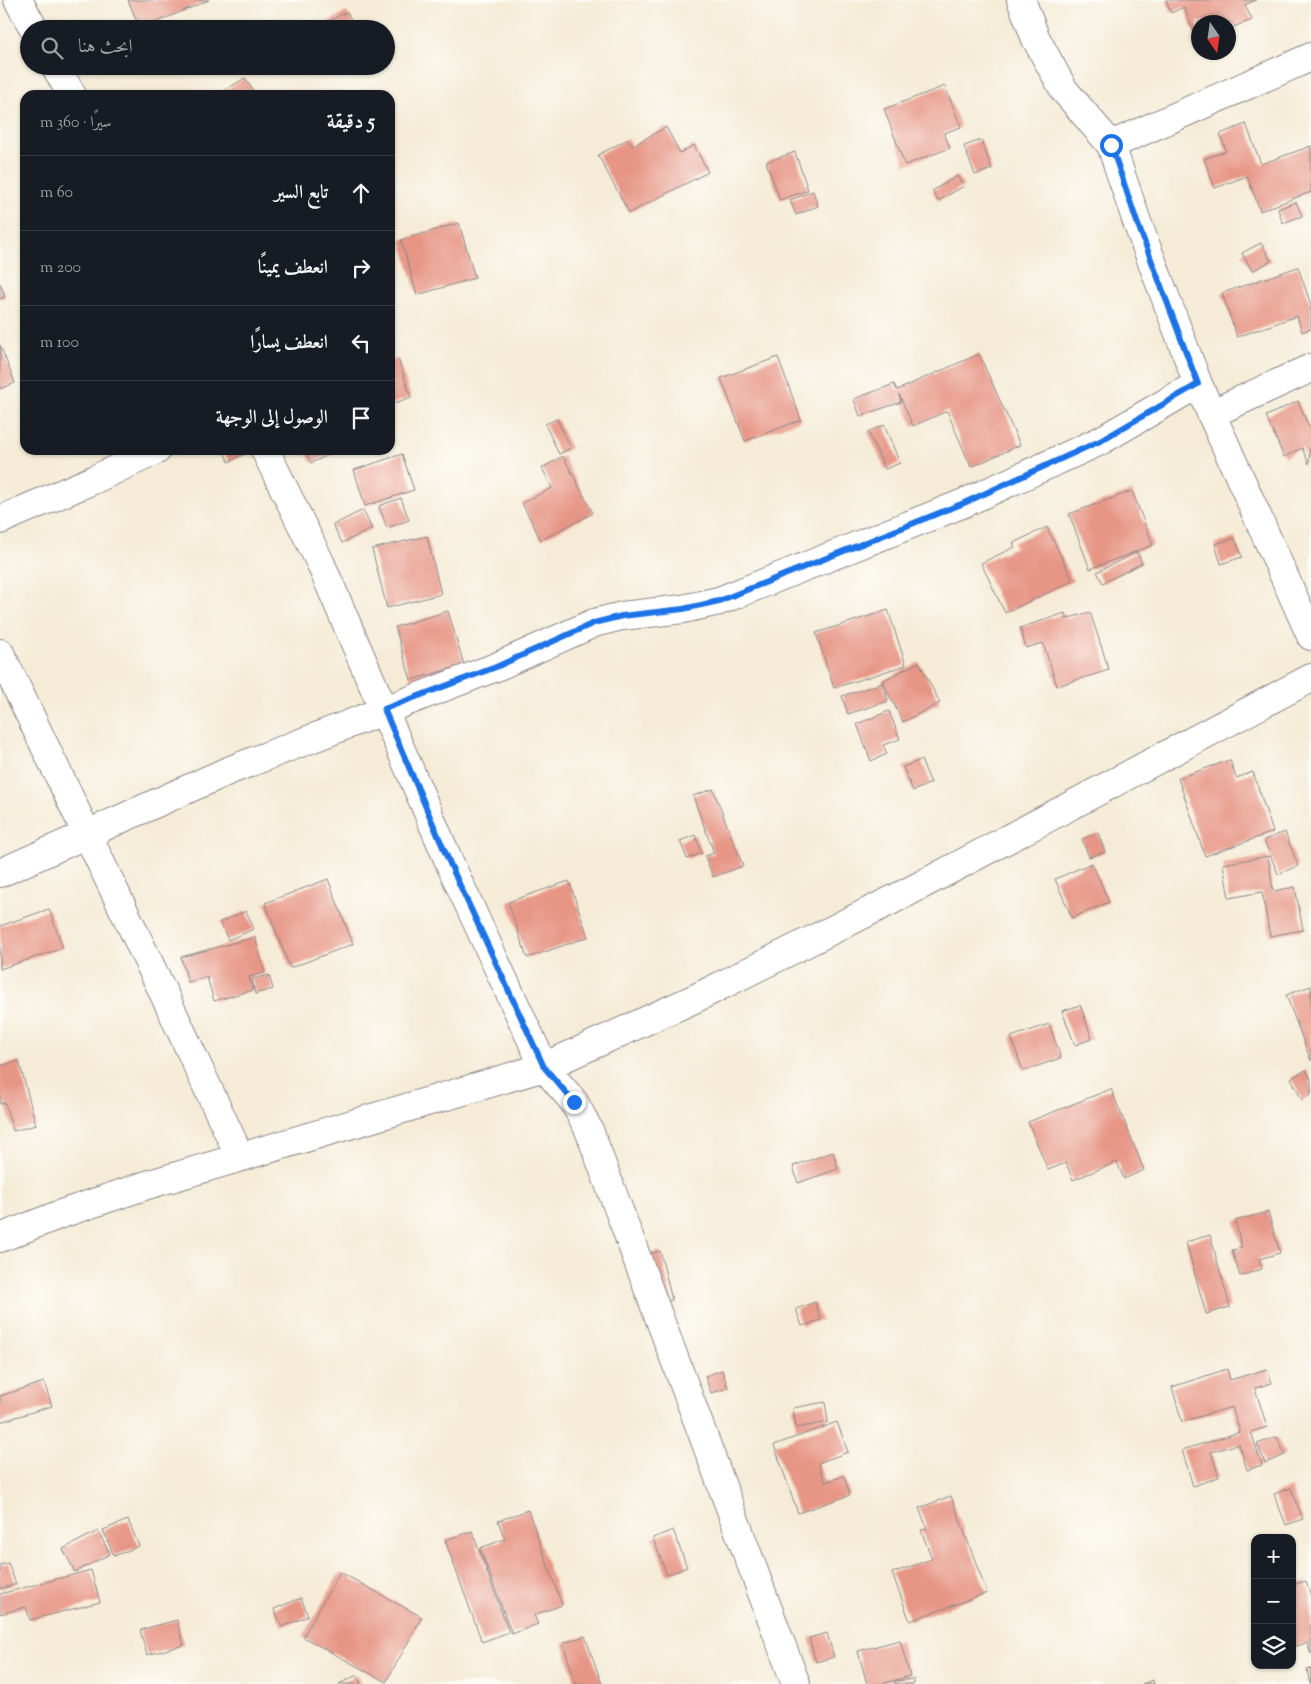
<!DOCTYPE html>
<html lang="ar">
<meta charset="utf-8">
<style>
:root{--surface:#171b24;--page:#20242c;--text:#f1f3f6;--muted:#9ea1a6;--line:#363941}
body{margin:0;font-family:"Sorts Mill Goudy",Amiri,serif;background:var(--page);color:var(--text);direction:rtl}
.controls{position:absolute;right:15px;bottom:15px;display:grid;overflow:hidden;border-radius:10px;box-shadow:0 1px 4px #0004}
.controls button{width:45px;height:45px;display:grid;place-items:center;padding:0;border:0;border-bottom:1px solid var(--line);background:var(--surface);color:var(--text);font:25px sans-serif}
.compass{position:absolute;left:1191px;top:15px;width:45px;height:45px;border-radius:50%;background:var(--surface);box-shadow:0 1px 4px #0004;rotate:167deg}
.stop{position:absolute;width:15px;height:15px;margin:-11px;border:4px solid #1a73e8;border-radius:50%;background:#fff}
.stop.end{background:#1a73e8;border-color:#fff;box-shadow:0 1px 5px #0008}
.list{margin:0;padding:0;list-style:none}
h2{display:flex;justify-content:space-between;align-items:center;height:65px;margin:0;padding:0 20px;font-size:21px}
h2 small{font-size:16px;font-weight:400;color:var(--muted)}
.list li{display:grid;grid-template-columns:32px 1fr auto;gap:15px;align-items:center;box-sizing:border-box;height:75px;padding:0 20px;border-top:1px solid var(--line)}
.list b{display:block;font-size:19px;white-space:nowrap}
.list em{font-size:16px;font-style:normal;color:var(--muted)}
.icon{flex:none;width:28px;height:28px;fill:none;stroke:currentColor;stroke-width:2;stroke-linecap:round;stroke-linejoin:round}
.map{position:relative;flex:none;width:1311px;height:1684px;overflow:hidden;direction:ltr}
.search{position:absolute;background:var(--surface);box-shadow:0 1px 4px #0004;left:20px;top:20px;width:375px;height:55px;display:flex;align-items:center;gap:12px;box-sizing:border-box;padding:0 18px;border-radius:28px;color:var(--muted);font-size:19px}
.panel{position:absolute;background:var(--surface);box-shadow:0 1px 4px #0004;left:20px;top:90px;width:375px;height:365px;border-radius:15px;direction:rtl}
.map>svg:first-child{display:block}
.building{fill:#e79686}
.lines{fill:none;stroke-linecap:round;stroke-linejoin:round}
.street-casing{stroke:#8c8688;stroke-width:30}
.street{stroke:#fff;stroke-width:28}
.route{stroke:#1a73e8;stroke-width:6}
</style>
<div class="map">
<svg width="1311" height="1684" viewBox="0 0 1311 1684">
<rect width="100%" height="100%" fill="#fdfcf7"/>
<filter id="ink" filterUnits="userSpaceOnUse"><feTurbulence type="fractalNoise" baseFrequency=".02" numOctaves="2"/><feDisplacementMap in="SourceGraphic" scale="10" xChannelSelector="R" yChannelSelector="G"/><feConvolveMatrix kernelMatrix="1 2 1 2 8 2 1 2 1" color-interpolation-filters="sRGB"/></filter>
<filter id="wash" filterUnits="userSpaceOnUse"><feTurbulence type="fractalNoise" baseFrequency=".0096" numOctaves="4" result="noise"/><feDisplacementMap in="SourceGraphic" scale="20" xChannelSelector="R" yChannelSelector="G"/><feGaussianBlur stdDeviation="1.12" result="paint"/><feColorMatrix in="noise" values="0 0 0 0 0 0 0 0 0 0 0 0 0 0 0 0 0 1.4 0 .05"/><feComposite in="paint" operator="in"/></filter>
<g filter="url(#wash)">
<rect width="100%" height="100%" fill="#f5ebd6"/>
<g id="blocks">
<!-- building -->
<path class="building" d="M 128,0 L 209,0 L 140,29 Z
M 1166,0 L 1256,0 L 1245,5 L 1252,20 L 1228,29 L 1228,22 L 1198,22 L 1198,43 L 1184,7 L 1171,13 Z
M 347,12 L 356,29 L 331,29 L 327,22 Z
M 245,78 L 256,95 L 217,95 Z
M 945,86 L 961,127 L 944,133 L 950,148 L 905,165 L 884,109 Z
M 1246,124 L 1261,164 L 1311,146 L 1311,192 L 1260,211 L 1247,176 L 1215,188 L 1204,159 L 1226,151 L 1220,134 Z
M 666,127 L 680,153 L 694,145 L 708,172 L 629,213 L 598,155 L 628,139 L 632,146 Z
M 981,140 L 992,169 L 975,175 L 964,146 Z
M 795,152 L 808,190 L 780,200 L 766,162 Z
M 957,176 L 964,186 L 938,201 L 932,191 Z
M 813,191 L 818,206 L 796,215 L 790,200 Z
M 1296,202 L 1302,216 L 1283,223 L 1278,209 Z
M 459,223 L 475,278 L 417,295 L 401,240 Z
M 1261,243 L 1271,261 L 1252,271 L 1242,253 Z
M 1298,267 L 1311,305 L 1311,329 L 1302,332 L 1297,316 L 1237,337 L 1222,293 Z
M 0,283 L 5,297 L 0,299 Z
M 0,345 L 15,383 L 0,389 Z
M 979,354 L 1020,445 L 971,467 L 947,411 L 913,426 L 899,394 L 901,402 L 860,416 L 854,399 L 894,384 L 897,390 Z
M 778,357 L 801,420 L 745,441 L 721,378 Z
M 398,359 L 411,397 L 390,405 L 390,362 Z
M 1298,401 L 1309,427 L 1311,426 L 1309,464 L 1302,448 L 1284,457 L 1266,416 Z
M 557,419 L 571,448 L 559,454 L 545,424 Z
M 884,425 L 900,463 L 885,469 L 868,432 Z
M 223,450 L 252,450 L 229,462 Z
M 305,450 L 339,450 L 311,463 Z
M 402,454 L 414,490 L 365,506 L 354,470 Z
M 563,456 L 593,513 L 541,540 L 522,503 L 552,488 L 542,468 Z
M 1132,491 L 1153,545 L 1090,569 L 1069,514 Z
M 401,498 L 409,520 L 387,528 L 379,506 Z
M 363,510 L 372,529 L 342,543 L 333,525 Z
M 1047,527 L 1073,581 L 1005,613 L 981,563 L 1015,547 L 1013,543 Z
M 427,536 L 441,594 L 387,608 L 372,549 Z
M 1235,538 L 1242,557 L 1221,564 L 1215,544 Z
M 1137,552 L 1142,563 L 1103,583 L 1097,572 Z
M 888,610 L 906,665 L 834,688 L 816,633 Z
M 448,611 L 464,665 L 411,680 L 395,627 Z
M 1090,612 L 1109,670 L 1057,686 L 1043,643 L 1026,648 L 1020,628 L 1065,613 L 1066,619 Z
M 919,662 L 940,703 L 903,722 L 882,681 Z
M 883,683 L 888,701 L 848,714 L 842,696 Z
M 889,711 L 900,739 L 883,745 L 887,754 L 871,761 L 857,724 Z
M 921,760 L 931,783 L 913,791 L 903,767 Z
M 1230,760 L 1236,778 L 1253,772 L 1273,832 L 1205,856 L 1178,778 Z
M 713,789 L 743,866 L 713,877 L 705,856 L 714,853 L 693,796 Z
M 1285,832 L 1298,866 L 1278,874 L 1264,840 Z
M 1098,833 L 1105,852 L 1089,857 L 1082,839 Z
M 695,835 L 702,853 L 687,859 L 680,841 Z
M 1268,856 L 1273,891 L 1295,887 L 1303,930 L 1270,936 L 1262,892 L 1229,898 L 1223,864 Z
M 1092,863 L 1109,902 L 1072,918 L 1055,879 Z
M 328,879 L 353,944 L 290,968 L 265,903 Z
M 569,881 L 588,937 L 527,958 L 508,902 Z
M 49,909 L 63,948 L 0,969 L 0,926 Z
M 246,911 L 254,929 L 228,940 L 220,922 Z
M 255,937 L 265,973 L 249,977 L 253,990 L 214,1001 L 207,977 L 188,982 L 181,957 Z
M 269,975 L 273,989 L 255,994 L 252,979 Z
M 1311,986 L 1311,1061 L 1286,995 Z
M 1080,1005 L 1092,1039 L 1075,1045 L 1062,1011 Z
M 1049,1024 L 1061,1058 L 1023,1071 L 1011,1037 Z
M 19,1061 L 36,1125 L 13,1131 L 5,1103 L 0,1104 L 0,1066 Z
M 1306,1070 L 1311,1079 L 1311,1095 L 1302,1100 L 1291,1078 Z
M 1111,1089 L 1144,1170 L 1124,1179 L 1117,1162 L 1073,1180 L 1066,1163 L 1048,1170 L 1028,1122 Z
M 833,1152 L 838,1169 L 798,1183 L 793,1166 Z
M 1268,1212 L 1280,1253 L 1259,1259 L 1262,1269 L 1240,1276 L 1232,1250 L 1242,1248 L 1235,1221 Z
M 1210,1235 L 1230,1307 L 1206,1314 L 1186,1242 Z
M 660,1251 L 672,1300 L 660,1303 L 648,1254 Z
M 815,1302 L 821,1320 L 802,1326 L 796,1309 Z
M 1227,1369 L 1230,1380 L 1267,1369 L 1272,1383 L 1255,1388 L 1267,1427 L 1251,1432 L 1262,1465 L 1247,1470 L 1239,1444 L 1211,1452 L 1219,1477 L 1193,1486 L 1182,1450 L 1240,1432 L 1232,1407 L 1182,1422 L 1172,1387 Z
M 722,1370 L 728,1388 L 711,1393 L 705,1376 Z
M 44,1382 L 52,1406 L 0,1422 L 0,1396 Z
M 825,1402 L 828,1422 L 796,1428 L 793,1408 Z
M 837,1422 L 848,1452 L 818,1463 L 825,1482 L 844,1476 L 850,1495 L 798,1513 L 774,1445 Z
M 1277,1437 L 1285,1455 L 1265,1463 L 1257,1444 Z
M 1291,1488 L 1303,1519 L 1286,1525 L 1274,1494 Z
M 951,1496 L 987,1593 L 910,1621 L 892,1573 L 932,1559 L 921,1530 L 927,1528 L 919,1508 Z
M 528,1510 L 562,1605 L 534,1615 L 538,1624 L 512,1634 L 480,1548 L 505,1539 L 498,1521 Z
M 128,1520 L 139,1546 L 114,1556 L 103,1530 Z
M 673,1530 L 687,1567 L 667,1575 L 653,1538 Z
M 98,1531 L 110,1554 L 75,1572 L 63,1549 Z
M 472,1531 L 509,1632 L 482,1642 L 445,1540 Z
M 8,1563 L 16,1584 L 0,1589 L 0,1565 Z
M 91,1570 L 100,1602 L 30,1620 L 26,1607 L 0,1614 L 0,1594 Z
M 340,1572 L 422,1617 L 386,1682 L 303,1637 Z
M 1306,1581 L 1311,1597 L 1311,1654 L 1307,1643 L 1292,1647 L 1292,1585 Z
M 301,1598 L 308,1616 L 282,1627 L 274,1609 Z
M 177,1620 L 184,1645 L 147,1655 L 140,1630 Z
M 827,1633 L 834,1657 L 816,1662 L 809,1638 Z
M 585,1636 L 602,1684 L 576,1684 L 563,1643 Z
M 900,1640 L 910,1676 L 881,1684 L 867,1684 L 858,1651 Z
M 1311,1668 L 1311,1683 L 1310,1684 L 1307,1669 Z
M 357,1675 L 361,1684 L 339,1684 Z
M 914,1679 L 914,1684 L 895,1684 L 895,1681 Z
M 1153,1680 L 1154,1684 L 1142,1684 Z"/>
</g>
</g>
<g filter="url(#ink)">
<use href="#blocks" fill-opacity="0" stroke="#8c8688" stroke-width="1"/>
<g class="lines">
<!-- street casing -->
<g class="street-casing">
<path id="street" d="M 18,0 L 34,29
M 1021,0 L 1036,39 L 1064,90 L 1111,145 L 1137,222 L 1198,384 L 1311,636
M 55,66 L 72,95
M 1111,145 L 1311,57
M 1211,414 L 1311,368
M 265,450 L 320,562 L 451,866 L 544,1067 L 574,1102 L 589,1130 L 796,1684
M 0,520 L 93,480 L 157,450
M 0,653 L 163,992 L 240,1157
M 0,873 L 228,771 L 496,667 L 594,623 L 622,616 L 683,609 L 719,601 L 964,503 L 1100,441 L 1198,384
M 0,1238 L 61,1214 L 147,1185 L 544,1067 L 696,998 L 908,892 L 1311,678"/>
</g>
<!-- street -->
<use href="#street" class="street"/>
</g>
</g>
<g class="lines" filter="url(#ink)">
<!-- route -->
<path class="route" d="M 574,1102 L 544,1067 L 451,866 L 384,709 L 496,667 L 594,623 L 622,616 L 683,609 L 719,601 L 964,503 L 1100,441 L 1198,384 L 1137,222 L 1111,145"/>
</g>
</svg>
<div class="controls">
<button>+</button>
<button>−</button>
<button><svg class="icon" aria-label="layers" viewBox="0 0 24 24"><path d="M12 4l9 5-9 5-9-5zM3 14l9 5 9-5"/></svg></button>
</div>
<svg class="compass" viewBox="-18 -18 36 36"><path d="M0-13l5 13h-10z" fill="#e53935"/><path d="M0 13l5-13h-10z" fill="#9ea1a6"/></svg>
<div class="stop" style="left:1111px;top:145px"></div>
<div class="stop end" style="left:574px;top:1102px"></div>
<div class="search"><svg class="icon" aria-label="search" viewBox="0 0 24 24"><circle cx="10" cy="10" r="6"/><path d="M15 15l6 6"/></svg>ابحث هنا</div>
<section class="panel">
<h2>5 دقيقة<small>سيرًا · 360 m</small></h2>
<ul class="list">
<li><svg class="icon" aria-label="ahead" viewBox="0 0 24 24"><path d="M12 20V5M6 11l6-6 6 6"/></svg><div><b>تابع السير</b></div><em>60 m</em></li>
<li><svg class="icon" aria-label="right" viewBox="0 0 24 24"><path d="M7 20v-9h11M14 6l5 5-5 5"/></svg><div><b>انعطف يمينًا</b></div><em>200 m</em></li>
<li><svg class="icon" aria-label="left" viewBox="0 0 24 24"><path d="M17 20v-9H6M10 6l-5 5 5 5"/></svg><div><b>انعطف يسارًا</b></div><em>100 m</em></li>
<li><svg class="icon" aria-label="arrive" viewBox="0 0 24 24"><path d="M6 21V4h12l-3 4 3 4H6"/></svg><div><b>الوصول إلى الوجهة</b></div></li>
</ul>
</section>
</div>
